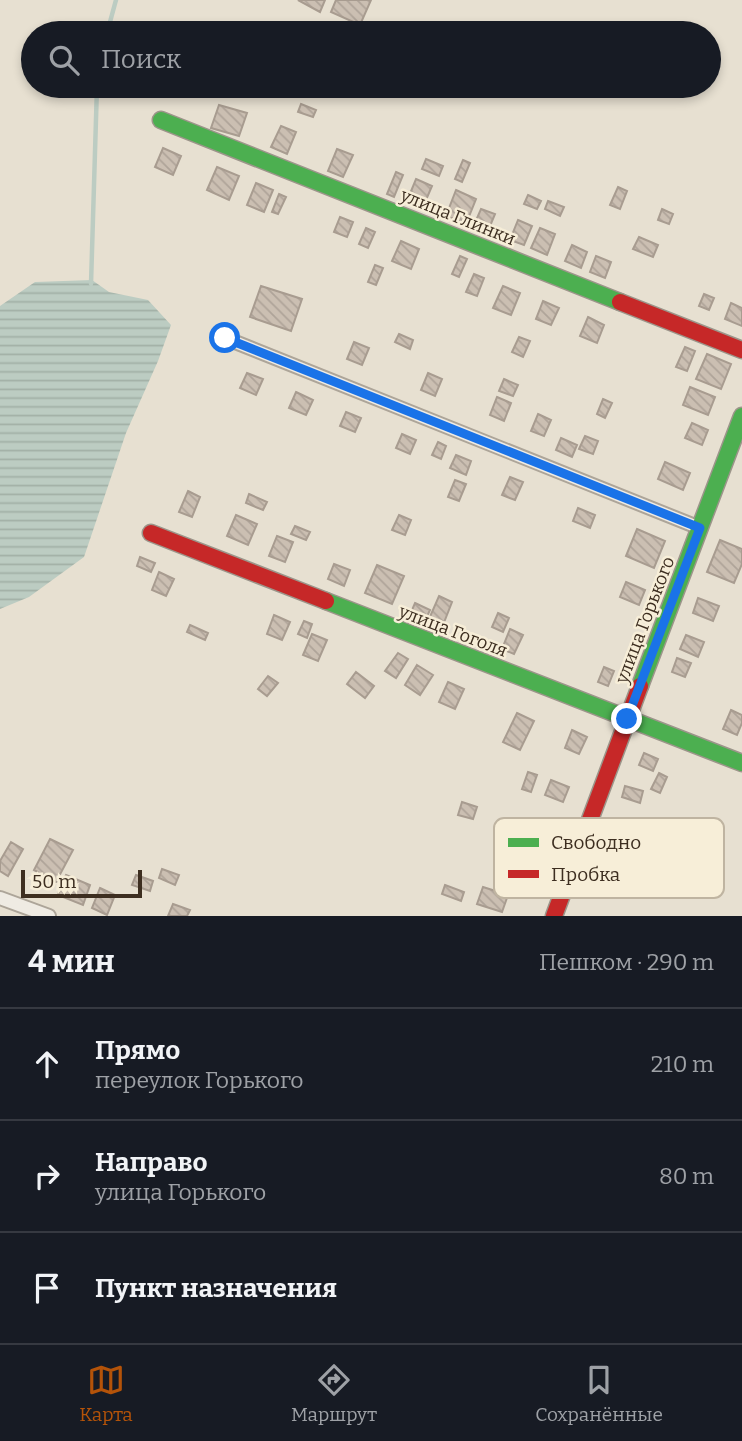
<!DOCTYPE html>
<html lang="ru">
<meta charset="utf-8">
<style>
:root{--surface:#171b24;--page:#20242c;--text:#f1f3f6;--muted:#9ea1a6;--line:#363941;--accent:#b45309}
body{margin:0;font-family:Bitter,serif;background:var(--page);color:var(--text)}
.scale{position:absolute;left:21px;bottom:18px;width:121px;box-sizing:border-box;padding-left:7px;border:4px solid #3d2e20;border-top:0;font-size:19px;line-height:24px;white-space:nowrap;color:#3d2e20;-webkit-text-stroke:5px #f7eed8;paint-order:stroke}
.stop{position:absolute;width:21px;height:21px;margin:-16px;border:5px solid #1a73e8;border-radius:50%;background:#fff}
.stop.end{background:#1a73e8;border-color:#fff;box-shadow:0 2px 7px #0008}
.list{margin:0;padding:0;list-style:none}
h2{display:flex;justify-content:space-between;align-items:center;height:91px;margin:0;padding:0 28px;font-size:30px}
h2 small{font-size:23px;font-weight:400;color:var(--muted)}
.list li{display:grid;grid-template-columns:46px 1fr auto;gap:21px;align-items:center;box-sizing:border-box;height:112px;padding:0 28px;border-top:2px solid var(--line)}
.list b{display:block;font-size:26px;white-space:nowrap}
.list p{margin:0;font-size:23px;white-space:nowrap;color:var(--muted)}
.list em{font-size:23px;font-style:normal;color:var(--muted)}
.icon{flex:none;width:38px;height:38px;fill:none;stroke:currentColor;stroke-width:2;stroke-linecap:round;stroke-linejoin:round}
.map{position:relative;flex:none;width:742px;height:916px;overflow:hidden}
.search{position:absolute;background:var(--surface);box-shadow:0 4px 10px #0003;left:21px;right:21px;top:21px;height:77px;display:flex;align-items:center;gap:18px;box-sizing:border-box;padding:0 24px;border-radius:38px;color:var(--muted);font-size:26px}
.sheet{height:427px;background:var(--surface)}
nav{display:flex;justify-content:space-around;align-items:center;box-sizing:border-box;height:98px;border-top:2px solid var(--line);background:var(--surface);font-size:19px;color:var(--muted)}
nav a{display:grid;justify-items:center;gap:4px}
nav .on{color:var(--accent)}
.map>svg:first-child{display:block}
.water{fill:url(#water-rules)}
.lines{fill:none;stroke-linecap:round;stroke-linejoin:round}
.stream{stroke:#bcccc2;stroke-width:4.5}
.building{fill:url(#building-back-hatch);stroke:#a89c90;stroke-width:2}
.street-casing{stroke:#ada599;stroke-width:16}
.fast-casing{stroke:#9c958a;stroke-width:19}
.jam-casing{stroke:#9c958a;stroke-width:19}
.street{stroke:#efebe3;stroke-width:12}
.fast{stroke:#4caf50;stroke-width:16}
.jam{stroke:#c62828;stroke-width:16}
.route{stroke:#1a73e8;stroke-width:9}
.labels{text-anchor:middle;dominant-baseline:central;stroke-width:5;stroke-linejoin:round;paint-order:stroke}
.street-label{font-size:18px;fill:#3d2e20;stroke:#f7eed8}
.key{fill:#f7eed8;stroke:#bfb4a1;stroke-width:2}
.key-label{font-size:19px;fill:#3d2e20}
</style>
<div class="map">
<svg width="742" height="916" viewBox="0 0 742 916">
<defs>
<pattern id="water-rules" width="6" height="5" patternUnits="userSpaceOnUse" patternTransform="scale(1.75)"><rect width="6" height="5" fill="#bcccc2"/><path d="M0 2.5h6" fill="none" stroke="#a2b0a6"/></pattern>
<pattern id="building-back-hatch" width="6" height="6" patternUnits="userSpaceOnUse" patternTransform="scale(1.75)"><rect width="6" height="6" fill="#cbbfb2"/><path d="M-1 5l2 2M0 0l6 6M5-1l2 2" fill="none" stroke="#afa499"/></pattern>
</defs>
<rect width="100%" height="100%" fill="#e7e0d1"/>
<!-- water -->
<path class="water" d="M 92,280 L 109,292 L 148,300 L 171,325 L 158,361 L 126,433 L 84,557 L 29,597 L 0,609 L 0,306 L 35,282 Z"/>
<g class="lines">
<!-- stream -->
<path class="stream" d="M 107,33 L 116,0
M 91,284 L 97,86"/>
</g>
<!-- building -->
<path class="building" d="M 298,0 L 325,0 L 320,12 Z
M 336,0 L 371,0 L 360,25 L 331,12 Z
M 301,104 L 316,110 L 313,117 L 298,112 Z
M 219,105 L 247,113 L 239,136 L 211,128 Z
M 281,126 L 296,132 L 287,154 L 271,147 Z
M 163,148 L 181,156 L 173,175 L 155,167 Z
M 337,149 L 353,155 L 343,177 L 328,171 Z
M 426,159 L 443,166 L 439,176 L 422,169 Z
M 463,160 L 470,163 L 462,182 L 455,179 Z
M 217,167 L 239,176 L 229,200 L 207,190 Z
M 396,172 L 403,175 L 394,197 L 387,194 Z
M 416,179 L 432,186 L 423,207 L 407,201 Z
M 256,183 L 273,190 L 264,212 L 247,205 Z
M 618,187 L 627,191 L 620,209 L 610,205 Z
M 456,190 L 476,199 L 466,224 L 446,216 Z
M 279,194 L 286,197 L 278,214 L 272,212 Z
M 528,195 L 541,201 L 537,209 L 524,204 Z
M 548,201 L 564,207 L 560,216 L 545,209 Z
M 481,209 L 495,214 L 488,231 L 474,225 Z
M 662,209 L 673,214 L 669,224 L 658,220 Z
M 340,217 L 353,222 L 347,237 L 334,232 Z
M 518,220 L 532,226 L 524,245 L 510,240 Z
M 366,228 L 375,232 L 368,248 L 359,244 Z
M 540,228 L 555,234 L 547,255 L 531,248 Z
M 639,237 L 658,245 L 653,257 L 633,249 Z
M 401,241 L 419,249 L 411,269 L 392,261 Z
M 572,245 L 587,252 L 581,268 L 565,261 Z
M 460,256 L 467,259 L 459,277 L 452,274 Z
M 596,256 L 611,262 L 605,278 L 590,272 Z
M 375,265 L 383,268 L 376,285 L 368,282 Z
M 474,274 L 484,278 L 477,296 L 466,292 Z
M 261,286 L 302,299 L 291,331 L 250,317 Z
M 503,286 L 520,293 L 511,315 L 493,308 Z
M 704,294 L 714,298 L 709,310 L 699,306 Z
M 543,301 L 559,308 L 551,325 L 536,319 Z
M 731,303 L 742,308 L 742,326 L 725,319 Z
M 588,317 L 604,325 L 597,343 L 580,336 Z
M 399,334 L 413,340 L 410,349 L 395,342 Z
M 519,337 L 530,341 L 523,357 L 512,352 Z
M 354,342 L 369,348 L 362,365 L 347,359 Z
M 685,347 L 695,351 L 687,371 L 676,367 Z
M 707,354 L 731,364 L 721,389 L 696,379 Z
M 247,373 L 263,379 L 256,395 L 240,388 Z
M 428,373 L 442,379 L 435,396 L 421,390 Z
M 504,379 L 518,385 L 513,396 L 499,391 Z
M 690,387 L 715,397 L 708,415 L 683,405 Z
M 296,392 L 313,400 L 306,415 L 289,408 Z
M 497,397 L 511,403 L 504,421 L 490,415 Z
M 603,399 L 612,403 L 605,418 L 597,414 Z
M 346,412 L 361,418 L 355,432 L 340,426 Z
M 538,414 L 551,420 L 544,436 L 531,431 Z
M 692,423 L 708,430 L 702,445 L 685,438 Z
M 402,434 L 416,440 L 410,454 L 396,448 Z
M 585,436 L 598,441 L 593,454 L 579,449 Z
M 561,438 L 577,445 L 572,457 L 556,450 Z
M 438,442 L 446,446 L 441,459 L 432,455 Z
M 456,455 L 471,461 L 466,475 L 450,468 Z
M 665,462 L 690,473 L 683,490 L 658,479 Z
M 510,477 L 523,482 L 515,500 L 502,495 Z
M 455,480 L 466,484 L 459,501 L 448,497 Z
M 188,491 L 200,497 L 192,517 L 179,512 Z
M 249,494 L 267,502 L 263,510 L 246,503 Z
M 578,508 L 595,515 L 590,528 L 573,521 Z
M 236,515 L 257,524 L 248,545 L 227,536 Z
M 399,515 L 411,520 L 405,535 L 392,530 Z
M 295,526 L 310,532 L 306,540 L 291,534 Z
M 637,529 L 665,541 L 654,568 L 626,556 Z
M 277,536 L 293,542 L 285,562 L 269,556 Z
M 720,540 L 742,549 L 742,564 L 734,583 L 707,572 Z
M 140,557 L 155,563 L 151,572 L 137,566 Z
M 334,564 L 350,570 L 344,586 L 328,579 Z
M 377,565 L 404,576 L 392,604 L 365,593 Z
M 159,572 L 174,579 L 166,596 L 152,590 Z
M 626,582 L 645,590 L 639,605 L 620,597 Z
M 439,596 L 452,602 L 443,625 L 429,619 Z
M 698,598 L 719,606 L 713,621 L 693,613 Z
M 415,603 L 430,610 L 424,623 L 409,617 Z
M 498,613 L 509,618 L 503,632 L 492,627 Z
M 274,615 L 290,622 L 282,640 L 267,634 Z
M 304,621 L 312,624 L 307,638 L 298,634 Z
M 190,625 L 208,633 L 205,640 L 187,632 Z
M 510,629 L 523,635 L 514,654 L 502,649 Z
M 312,634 L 327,640 L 318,661 L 303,655 Z
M 686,635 L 704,642 L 698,657 L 680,649 Z
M 398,653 L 408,659 L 396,678 L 385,671 Z
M 677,658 L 691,663 L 685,677 L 672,672 Z
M 417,665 L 433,675 L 420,695 L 405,685 Z
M 604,667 L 614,671 L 608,686 L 598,682 Z
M 356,672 L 374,686 L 365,698 L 347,684 Z
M 268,676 L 278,683 L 267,696 L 258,689 Z
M 448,682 L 464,689 L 455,709 L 439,702 Z
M 731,710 L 742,715 L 742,723 L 737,735 L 723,729 Z
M 517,713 L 534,721 L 520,750 L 503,742 Z
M 572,730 L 587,737 L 579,754 L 565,748 Z
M 644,753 L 658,759 L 653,771 L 639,765 Z
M 528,772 L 537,775 L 531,792 L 522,789 Z
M 659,773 L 667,777 L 660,793 L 651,789 Z
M 551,780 L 569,787 L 563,802 L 545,795 Z
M 625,786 L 643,791 L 640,803 L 622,797 Z
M 462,802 L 477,807 L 473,819 L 458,815 Z
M 50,839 L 73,850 L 56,882 L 34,870 Z
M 11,842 L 23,849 L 8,876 L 0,871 L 0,861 Z
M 162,869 L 179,875 L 175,885 L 159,878 Z
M 66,875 L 90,885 L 83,905 L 58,895 Z
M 136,875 L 153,881 L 150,891 L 132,885 Z
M 445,885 L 464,892 L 461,901 L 442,894 Z
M 483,887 L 508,895 L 502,912 L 477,904 Z
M 100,888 L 115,895 L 107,915 L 92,908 Z
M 173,904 L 190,910 L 187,916 L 168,916 Z"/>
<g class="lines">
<!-- street casing -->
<g class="street-casing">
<path id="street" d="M 225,338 L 700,528
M 0,898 L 49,916"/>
</g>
<!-- fast casing -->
<g class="fast-casing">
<path id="fast" d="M 161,120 L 620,302
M 326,601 L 742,763
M 640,686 L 742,416"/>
</g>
<!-- jam casing -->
<g class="jam-casing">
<path id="jam" d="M 620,302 L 742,350
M 151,533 L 326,601
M 554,916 L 640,686"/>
</g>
<!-- street -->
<use href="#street" class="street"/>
<!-- fast -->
<use href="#fast" class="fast"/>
<!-- jam -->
<use href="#jam" class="jam"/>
</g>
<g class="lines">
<!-- route -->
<path class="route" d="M 225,338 L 700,528 L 627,719"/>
</g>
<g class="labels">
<!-- street labels -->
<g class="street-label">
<text transform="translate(458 217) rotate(22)">улица Глинки</text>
<text transform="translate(645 620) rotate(-69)">улица Горького</text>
<text transform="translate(453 631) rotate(21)">улица Гоголя</text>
</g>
</g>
<!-- legend -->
<rect x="494" y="818" width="230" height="80" rx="10" class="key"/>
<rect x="508" y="838" width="31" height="9" fill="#4caf50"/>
<rect x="508" y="870" width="31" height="8" fill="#c62828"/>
<g class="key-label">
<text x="551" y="849">Свободно</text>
<text x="551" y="881">Пробка</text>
</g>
</svg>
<div class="scale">50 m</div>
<div class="stop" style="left:225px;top:338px"></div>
<div class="stop end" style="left:627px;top:719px"></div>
<div class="search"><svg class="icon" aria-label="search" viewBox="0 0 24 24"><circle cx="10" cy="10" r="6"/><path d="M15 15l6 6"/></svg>Поиск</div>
</div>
<section class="sheet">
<h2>4 мин<small>Пешком · 290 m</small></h2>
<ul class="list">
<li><svg class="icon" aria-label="ahead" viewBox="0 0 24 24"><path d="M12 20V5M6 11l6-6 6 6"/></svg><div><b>Прямо</b><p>переулок Горького</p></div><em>210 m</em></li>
<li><svg class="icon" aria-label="right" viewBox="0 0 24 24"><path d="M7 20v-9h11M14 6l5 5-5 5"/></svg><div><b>Направо</b><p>улица Горького</p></div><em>80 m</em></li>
<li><svg class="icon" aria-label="arrive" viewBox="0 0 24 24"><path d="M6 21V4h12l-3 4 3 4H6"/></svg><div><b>Пункт назначения</b></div></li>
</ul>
</section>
<nav>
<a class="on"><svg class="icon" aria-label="map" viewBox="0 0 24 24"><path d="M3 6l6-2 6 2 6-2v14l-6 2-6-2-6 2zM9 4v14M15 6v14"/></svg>Карта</a>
<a><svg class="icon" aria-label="directions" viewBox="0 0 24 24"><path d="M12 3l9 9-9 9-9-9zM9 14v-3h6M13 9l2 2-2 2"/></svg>Маршрут</a>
<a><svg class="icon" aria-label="saved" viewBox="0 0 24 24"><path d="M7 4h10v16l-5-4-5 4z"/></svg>Сохранённые</a>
</nav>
